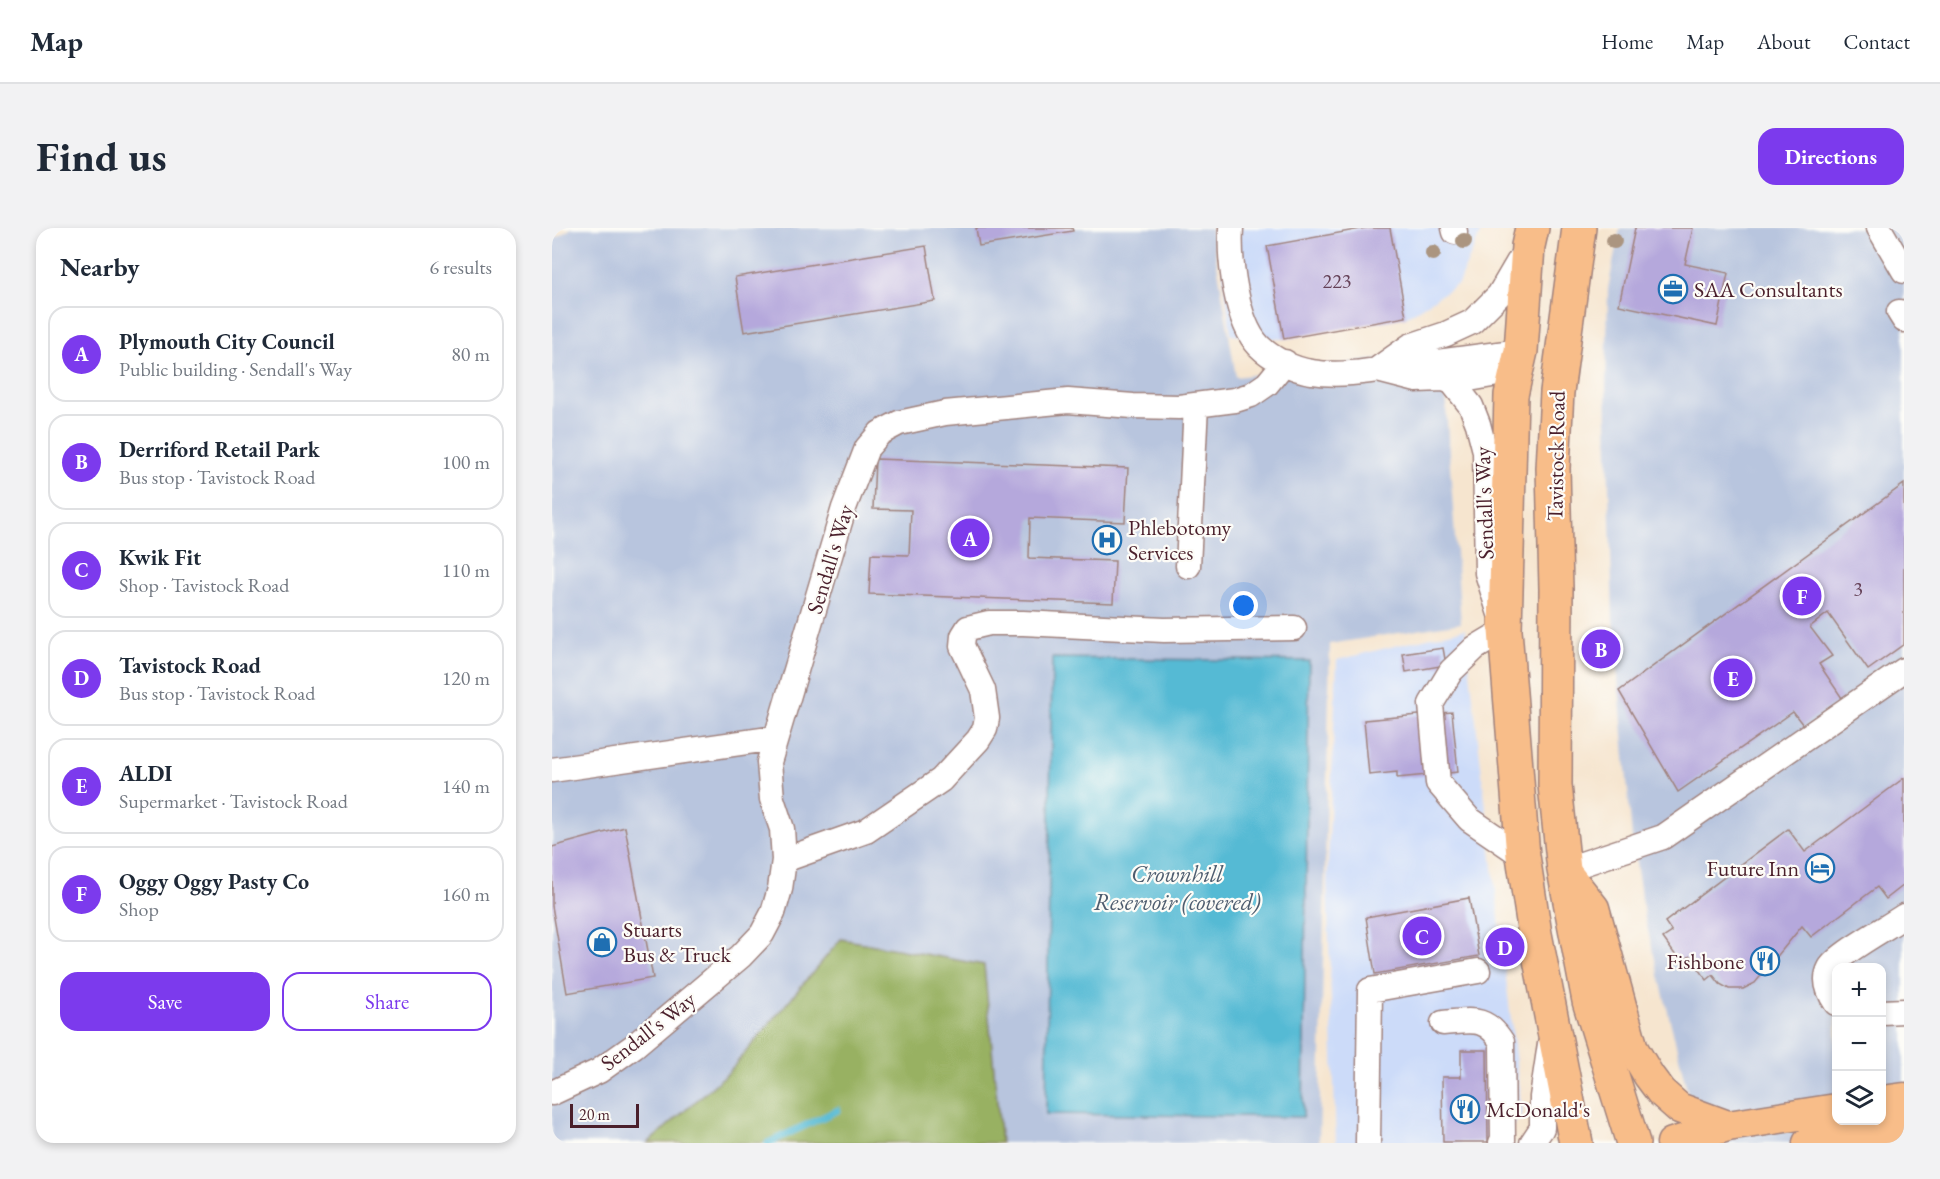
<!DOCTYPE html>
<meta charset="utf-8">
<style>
:root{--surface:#fff;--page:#f2f2f3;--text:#1f2937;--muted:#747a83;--line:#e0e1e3;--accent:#7c3aed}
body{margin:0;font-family:"EB Garamond",serif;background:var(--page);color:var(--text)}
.controls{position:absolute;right:18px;bottom:18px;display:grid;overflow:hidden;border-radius:12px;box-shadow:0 3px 9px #0003}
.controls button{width:54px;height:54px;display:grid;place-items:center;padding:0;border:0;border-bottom:2px solid var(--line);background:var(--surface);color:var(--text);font:30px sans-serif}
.scale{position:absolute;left:18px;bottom:15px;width:69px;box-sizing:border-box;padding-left:6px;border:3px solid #4a1f2b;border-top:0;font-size:16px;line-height:21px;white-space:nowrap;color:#4a1f2b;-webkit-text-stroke:4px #fdfcf7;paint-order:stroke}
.you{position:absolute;left:692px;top:378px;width:21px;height:21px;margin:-15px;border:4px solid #fff;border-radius:50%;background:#1a73e8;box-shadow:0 0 0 9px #1a73e833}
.badge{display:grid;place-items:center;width:39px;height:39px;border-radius:50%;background:var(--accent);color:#fff;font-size:20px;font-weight:700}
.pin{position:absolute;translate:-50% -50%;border:3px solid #fff;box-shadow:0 2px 6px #0006}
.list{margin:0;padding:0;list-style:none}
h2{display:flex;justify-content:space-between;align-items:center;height:78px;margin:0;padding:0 24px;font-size:26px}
h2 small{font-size:20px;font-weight:400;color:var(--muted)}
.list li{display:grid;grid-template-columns:39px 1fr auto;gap:18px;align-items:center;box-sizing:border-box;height:96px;margin:0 12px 12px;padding:0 12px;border:2px solid var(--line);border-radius:18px}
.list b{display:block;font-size:22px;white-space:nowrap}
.list p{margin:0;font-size:20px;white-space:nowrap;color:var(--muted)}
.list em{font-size:20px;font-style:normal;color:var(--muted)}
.actions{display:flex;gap:12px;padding:18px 24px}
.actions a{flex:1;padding:14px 0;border:2px solid var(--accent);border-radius:18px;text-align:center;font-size:21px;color:var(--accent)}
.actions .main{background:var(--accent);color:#fff}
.icon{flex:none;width:33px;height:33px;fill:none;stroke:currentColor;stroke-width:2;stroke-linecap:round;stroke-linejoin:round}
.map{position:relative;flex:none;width:1352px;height:915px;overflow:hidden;border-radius:18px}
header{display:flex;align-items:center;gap:36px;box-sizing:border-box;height:84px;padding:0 30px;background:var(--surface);border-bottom:2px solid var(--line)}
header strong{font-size:28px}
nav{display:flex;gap:33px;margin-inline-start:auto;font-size:21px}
.intro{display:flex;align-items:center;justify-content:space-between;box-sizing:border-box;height:144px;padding:0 36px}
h1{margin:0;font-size:42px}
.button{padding:15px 27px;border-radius:18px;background:var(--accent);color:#fff;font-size:21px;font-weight:700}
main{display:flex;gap:36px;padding:0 36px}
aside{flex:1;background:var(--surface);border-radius:18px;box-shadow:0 3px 9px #0003}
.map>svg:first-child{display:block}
.built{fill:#ccdbf9}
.industrial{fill:#b8c5de;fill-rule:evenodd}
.forest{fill:#98b162;stroke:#716846;stroke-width:1.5}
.water{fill:#55bad4;stroke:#506c80;stroke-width:1.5}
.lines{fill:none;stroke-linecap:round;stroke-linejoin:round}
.stream{stroke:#55bad4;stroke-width:7}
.building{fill:#b5a8dc}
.minor-casing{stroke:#a0827d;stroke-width:27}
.major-casing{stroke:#a0827d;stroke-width:33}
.highway-casing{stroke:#a0827d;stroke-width:36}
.minor{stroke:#fff;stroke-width:24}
.major{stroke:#f8bd89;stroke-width:30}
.highway{stroke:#f8bd89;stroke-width:33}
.tree{fill:#ab9580}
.labels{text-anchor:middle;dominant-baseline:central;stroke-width:4.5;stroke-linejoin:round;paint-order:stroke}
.number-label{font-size:20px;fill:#654157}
.poi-label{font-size:22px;fill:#4a1f2b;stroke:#fdfcf7;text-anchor:start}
.street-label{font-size:22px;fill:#4a1f2b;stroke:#fdfcf7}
.water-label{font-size:24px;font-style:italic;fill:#4e5d6f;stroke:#fdfcf7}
</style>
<header>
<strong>Map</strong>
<nav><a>Home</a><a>Map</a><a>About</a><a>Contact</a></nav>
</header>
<div class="intro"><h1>Find us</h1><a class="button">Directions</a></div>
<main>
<aside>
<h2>Nearby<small>6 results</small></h2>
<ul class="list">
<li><span class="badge">A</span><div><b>Plymouth City Council</b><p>Public building · Sendall's Way</p></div><em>80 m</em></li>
<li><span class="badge">B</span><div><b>Derriford Retail Park</b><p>Bus stop · Tavistock Road</p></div><em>100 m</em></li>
<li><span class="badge">C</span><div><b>Kwik Fit</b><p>Shop · Tavistock Road</p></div><em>110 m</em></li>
<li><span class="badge">D</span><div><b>Tavistock Road</b><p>Bus stop · Tavistock Road</p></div><em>120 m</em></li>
<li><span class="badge">E</span><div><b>ALDI</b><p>Supermarket · Tavistock Road</p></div><em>140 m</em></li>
<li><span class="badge">F</span><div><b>Oggy Oggy Pasty Co</b><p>Shop</p></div><em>160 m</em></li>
</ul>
<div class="actions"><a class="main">Save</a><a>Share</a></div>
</aside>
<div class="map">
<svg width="1352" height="915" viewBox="0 0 1352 915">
<rect width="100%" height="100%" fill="#fdfcf7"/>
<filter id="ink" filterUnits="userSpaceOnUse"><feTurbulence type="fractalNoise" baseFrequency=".0167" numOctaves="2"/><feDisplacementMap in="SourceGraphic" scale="12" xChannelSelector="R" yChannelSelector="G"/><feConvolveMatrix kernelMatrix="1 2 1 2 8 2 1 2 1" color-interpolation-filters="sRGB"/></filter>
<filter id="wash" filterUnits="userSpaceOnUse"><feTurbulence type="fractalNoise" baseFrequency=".008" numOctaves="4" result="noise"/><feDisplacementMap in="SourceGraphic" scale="24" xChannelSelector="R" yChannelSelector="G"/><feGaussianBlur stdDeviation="1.35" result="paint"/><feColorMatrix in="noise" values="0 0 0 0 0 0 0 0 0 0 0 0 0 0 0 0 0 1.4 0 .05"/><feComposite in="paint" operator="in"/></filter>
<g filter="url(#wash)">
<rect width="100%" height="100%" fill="#f6e5cf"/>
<!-- built -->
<path class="built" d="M 665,0 L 927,0 L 928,6 L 906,56 L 854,89 L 732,111 L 679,107 Z
M 913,401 L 970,886 L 948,915 L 784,915 L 775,654 L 785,432 Z"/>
<!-- industrial -->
<path class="industrial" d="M 20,0 L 659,0 L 684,149 L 890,123 L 909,395 L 778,416 L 767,915 L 449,915 L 432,737 L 289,711 L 176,845 L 96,915 L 0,915 L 0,12 Z
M 1068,0 L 1352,0 L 1352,915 L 1148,915 L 1092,686 L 1080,610 L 1061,391 L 1054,160 L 1056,61 ZM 1284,740 L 1330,740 L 1330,892 L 1284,892 Z"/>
<!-- forest -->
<path class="forest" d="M 289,711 L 432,737 L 449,915 L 96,915 L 176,845 Z"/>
<!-- water -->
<path class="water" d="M 500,430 L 757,433 L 751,889 L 494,886 Z"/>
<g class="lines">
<!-- stream -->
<path class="stream" d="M 216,915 L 286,882"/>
</g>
<g id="blocks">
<!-- building -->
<path class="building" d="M 424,0 L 520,0 L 521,3 L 427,18 Z
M 814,0 L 838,0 L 854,89 L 732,111 L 715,18 Z
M 1083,0 L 1141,0 L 1133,36 L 1176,45 L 1165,98 L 1067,77 Z
M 374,18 L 383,73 L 192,104 L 183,49 Z
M 323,231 L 576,240 L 573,294 L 478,290 L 477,330 L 563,333 L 561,375 L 317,366 L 319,326 L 357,327 L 359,282 L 321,281 Z
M 1352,256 L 1352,416 L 1316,442 L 1276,385 L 1258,399 L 1280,428 L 1267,436 L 1290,470 L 1251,497 L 1241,484 L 1126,564 L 1067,463 Z
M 891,420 L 894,437 L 854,444 L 851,426 Z
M 900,484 L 906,544 L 845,550 L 845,544 L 817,547 L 812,492 Z
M 1352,550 L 1352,657 L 1334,671 L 1325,659 L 1259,709 L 1250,698 L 1203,755 L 1191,761 L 1177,761 L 1168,756 L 1161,747 L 1155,752 L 1138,728 L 1129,735 L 1111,710 L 1120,704 L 1113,694 L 1236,601 L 1253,624 Z
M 73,599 L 101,750 L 15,765 L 0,678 L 0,619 Z
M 917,670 L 927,728 L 823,746 L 814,689 Z
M 909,822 L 935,822 L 936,914 L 891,914 L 890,849 L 909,849 Z"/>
</g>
</g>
<g filter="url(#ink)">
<use href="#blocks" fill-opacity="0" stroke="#a0827d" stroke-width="1.5"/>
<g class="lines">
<!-- minor casing -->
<g class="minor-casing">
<path id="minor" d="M 679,0 C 677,32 684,94 707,118 C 719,130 742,142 760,144 C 790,149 825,142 855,138 C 893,133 931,128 969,123
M 902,0 L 903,4
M 1327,0 L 1352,43
M 1347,84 L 1352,92
M 827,140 L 858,118 L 894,106 L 920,94 L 947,67 L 974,21
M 825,142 L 864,152 L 892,151 L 900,154 L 919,178 L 926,196 L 933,223 L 935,345 L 953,402 L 923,420 L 899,443 L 879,476 L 886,555 L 917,591 L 971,628
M 900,154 L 946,146 L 969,123
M 636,338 L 644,177
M 0,542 L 223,510
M 232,632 L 314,603 L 389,552 L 426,512 L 433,501 L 435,490 L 431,462 L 410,418 L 411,408 L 416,400 L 437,395 L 471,395 L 612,402 L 742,400
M 1012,642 L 1111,609 L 1352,442
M 1284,775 C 1277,765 1271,753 1278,740 C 1286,726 1336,699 1352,688
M 1330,784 L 1352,783
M 891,795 C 919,793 933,787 950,814 L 951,913 L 949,915
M 0,865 L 47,843 L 82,818 L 189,728 L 210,706 L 221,685 L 228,661 L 232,632 L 230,601 L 220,571 L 217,534 L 292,280 L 315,220 L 328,205 L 347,195 L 393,185 L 516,173 L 581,178 L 627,179 L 683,172 L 699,167 L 715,156 L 733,134
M 816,915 L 818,762 L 926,743
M 980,915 L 990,900 L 990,869 L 998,816"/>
</g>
<!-- major casing -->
<g class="major-casing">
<path id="major" d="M 1012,642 L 1042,680 L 1081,821 L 1097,848 L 1109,864 L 1127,880 L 1176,898
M 1330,873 L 1352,870
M 1120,915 L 1176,898 L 1284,881
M 1256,915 L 1288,906 L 1352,899"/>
</g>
<!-- highway casing -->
<g class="highway-casing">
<path id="highway" d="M 980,0 L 976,18 L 969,123 L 959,167 L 953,402 L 971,628 L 983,706 L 1024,915
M 1027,0 L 1005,164 L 1001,240 L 1004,361 L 1003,557 L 1012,642 L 1037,773 L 1081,915"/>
</g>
<!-- minor -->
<use href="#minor" class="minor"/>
<!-- major -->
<use href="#major" class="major"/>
<!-- highway -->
<use href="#highway" class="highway"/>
</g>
<!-- trees -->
<g class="tree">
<circle cx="912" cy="13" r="8"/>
<circle cx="1062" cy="13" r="8"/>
<circle cx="881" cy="25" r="8"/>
</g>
</g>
<!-- icons -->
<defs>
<g id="office-ring" transform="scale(1.5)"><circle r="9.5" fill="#fdfcf7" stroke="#1f6fb2" stroke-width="1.5"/><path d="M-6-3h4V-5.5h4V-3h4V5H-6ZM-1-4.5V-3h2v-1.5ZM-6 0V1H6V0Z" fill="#1f6fb2"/></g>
<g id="hospital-ring" transform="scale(1.5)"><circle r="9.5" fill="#fdfcf7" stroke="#1f6fb2" stroke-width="1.5"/><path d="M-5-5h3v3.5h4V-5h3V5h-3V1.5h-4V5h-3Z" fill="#1f6fb2"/></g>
<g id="hotel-ring" transform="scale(1.5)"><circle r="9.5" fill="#fdfcf7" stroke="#1f6fb2" stroke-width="1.5"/><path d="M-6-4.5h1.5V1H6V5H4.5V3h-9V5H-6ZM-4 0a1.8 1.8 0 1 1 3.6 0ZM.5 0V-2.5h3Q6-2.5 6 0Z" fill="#1f6fb2"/></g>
<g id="shop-ring" transform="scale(1.5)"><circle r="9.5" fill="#fdfcf7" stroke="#1f6fb2" stroke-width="1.5"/><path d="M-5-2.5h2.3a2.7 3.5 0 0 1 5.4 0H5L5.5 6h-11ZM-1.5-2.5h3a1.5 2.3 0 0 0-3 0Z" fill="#1f6fb2"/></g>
<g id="restaurant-ring" transform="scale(1.5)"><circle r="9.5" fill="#fdfcf7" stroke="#1f6fb2" stroke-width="1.5"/><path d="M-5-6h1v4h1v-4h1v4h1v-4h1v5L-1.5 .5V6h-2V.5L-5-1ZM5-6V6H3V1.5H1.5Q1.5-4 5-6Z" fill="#1f6fb2"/></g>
</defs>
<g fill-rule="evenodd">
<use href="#office-ring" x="1121" y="61"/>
<use href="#hospital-ring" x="555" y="312"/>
<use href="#hotel-ring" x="1268" y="640"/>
<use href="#shop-ring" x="50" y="714"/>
<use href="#restaurant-ring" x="1213" y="733"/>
<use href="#restaurant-ring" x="913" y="881"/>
</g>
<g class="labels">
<!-- number labels -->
<g class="number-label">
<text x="785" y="53">223</text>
<text x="1306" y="361">3</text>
</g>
<!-- poi labels -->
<g class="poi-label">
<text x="1142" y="61">SAA Consultants</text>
<text x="576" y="299">Phlebotomy<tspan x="576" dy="25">Services</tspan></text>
<text x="1247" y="640" text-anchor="end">Future Inn</text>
<text x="71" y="701">Stuarts<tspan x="71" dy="25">Bus &amp; Truck</tspan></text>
<text x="1192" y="733" text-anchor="end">Fishbone</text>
<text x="934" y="881">McDonald's</text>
</g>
<!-- street labels -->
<g class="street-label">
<text transform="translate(1004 228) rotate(-89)">Tavistock Road</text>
<text transform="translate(932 275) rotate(-92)">Sendall's Way</text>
<text transform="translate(278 331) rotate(-73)">Sendall's Way</text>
<text transform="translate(96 803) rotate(-38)">Sendall's Way</text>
</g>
<!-- water labels -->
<g class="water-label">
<text x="625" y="645">Crownhill<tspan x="625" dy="28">Reservoir (covered)</tspan></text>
</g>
</g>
</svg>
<div class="controls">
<button>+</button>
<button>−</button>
<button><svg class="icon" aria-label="layers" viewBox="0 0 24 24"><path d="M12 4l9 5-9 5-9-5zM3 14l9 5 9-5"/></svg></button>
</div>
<div class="scale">20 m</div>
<div class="you"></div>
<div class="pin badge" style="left:418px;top:310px">A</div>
<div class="pin badge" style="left:1049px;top:421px">B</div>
<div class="pin badge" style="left:870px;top:708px">C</div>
<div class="pin badge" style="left:953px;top:719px">D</div>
<div class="pin badge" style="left:1181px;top:450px">E</div>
<div class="pin badge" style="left:1250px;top:368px">F</div>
</div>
</main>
